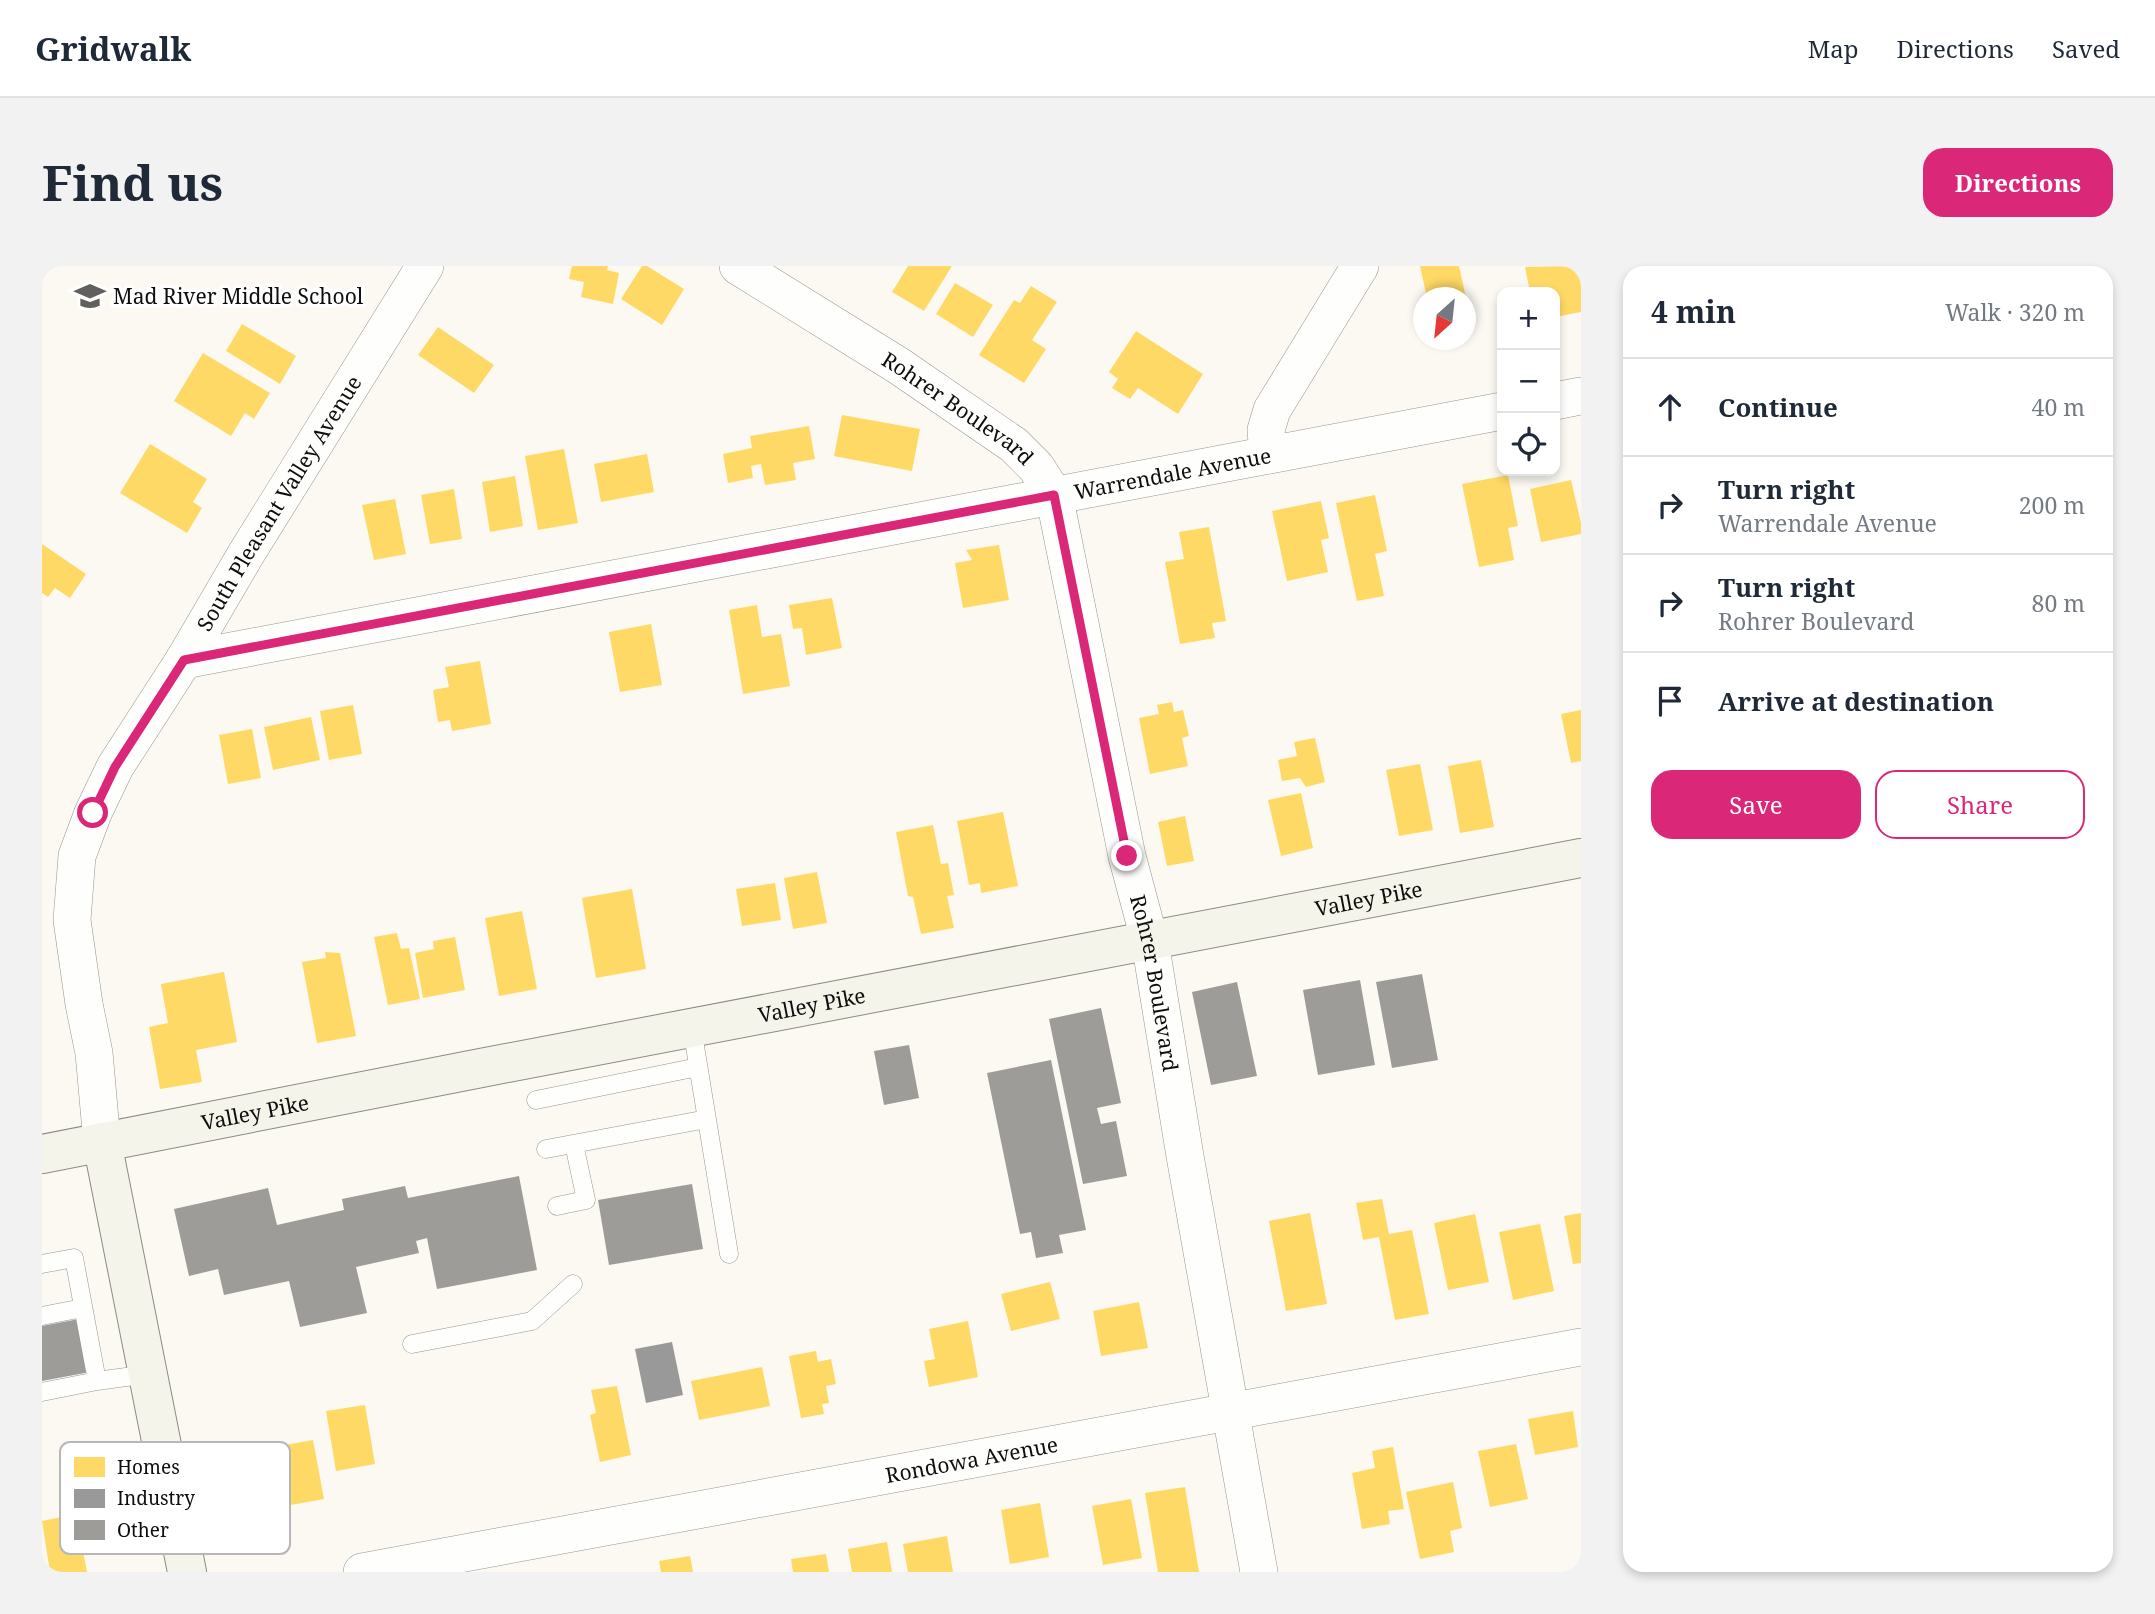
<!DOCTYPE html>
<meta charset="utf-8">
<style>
:root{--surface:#fff;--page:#f2f2f3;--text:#1f2937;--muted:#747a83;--line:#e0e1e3;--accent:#db2777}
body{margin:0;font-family:"Noto Serif",serif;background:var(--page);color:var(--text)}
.controls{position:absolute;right:21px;top:21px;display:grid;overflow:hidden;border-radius:14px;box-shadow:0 4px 10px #0003}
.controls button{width:63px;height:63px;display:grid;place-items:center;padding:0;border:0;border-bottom:2px solid var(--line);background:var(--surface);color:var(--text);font:35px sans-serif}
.compass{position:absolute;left:1371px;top:21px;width:63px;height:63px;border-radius:50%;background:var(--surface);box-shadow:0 4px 10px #0003;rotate:207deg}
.stop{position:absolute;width:21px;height:21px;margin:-16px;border:5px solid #db2777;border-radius:50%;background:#fff}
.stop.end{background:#db2777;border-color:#fff;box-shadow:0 2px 7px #0008}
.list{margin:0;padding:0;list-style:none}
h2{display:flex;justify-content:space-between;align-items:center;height:91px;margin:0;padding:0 28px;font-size:30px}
h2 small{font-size:23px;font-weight:400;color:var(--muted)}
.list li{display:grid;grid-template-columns:46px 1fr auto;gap:21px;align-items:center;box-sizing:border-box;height:98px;padding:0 28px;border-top:2px solid var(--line)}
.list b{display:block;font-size:26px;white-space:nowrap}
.list p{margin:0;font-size:23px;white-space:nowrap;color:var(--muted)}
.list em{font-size:23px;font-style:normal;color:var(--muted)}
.actions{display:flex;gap:14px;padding:21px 28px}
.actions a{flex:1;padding:16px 0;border:2px solid var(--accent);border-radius:21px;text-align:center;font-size:24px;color:var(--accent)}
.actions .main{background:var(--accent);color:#fff}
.icon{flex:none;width:38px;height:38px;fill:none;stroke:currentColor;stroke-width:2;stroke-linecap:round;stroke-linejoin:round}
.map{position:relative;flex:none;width:1539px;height:1306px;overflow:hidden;border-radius:21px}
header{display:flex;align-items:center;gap:42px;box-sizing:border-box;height:98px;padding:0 35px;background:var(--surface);border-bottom:2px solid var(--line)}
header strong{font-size:33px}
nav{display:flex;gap:38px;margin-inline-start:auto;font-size:24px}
.intro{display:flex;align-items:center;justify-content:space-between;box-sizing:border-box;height:168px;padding:0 42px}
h1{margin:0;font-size:49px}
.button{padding:18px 32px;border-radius:21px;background:var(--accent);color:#fff;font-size:24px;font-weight:700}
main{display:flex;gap:42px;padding:0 42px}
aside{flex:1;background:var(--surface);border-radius:21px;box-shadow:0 4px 10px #0003}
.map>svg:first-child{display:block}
.homes{fill:#ffd966}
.industry{fill:#999}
.building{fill:#9e9c98}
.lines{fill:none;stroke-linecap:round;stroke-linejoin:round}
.lane-casing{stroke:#959491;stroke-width:19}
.street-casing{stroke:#959491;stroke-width:38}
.secondary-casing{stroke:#8b8a87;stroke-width:40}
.lane{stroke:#fefefd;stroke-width:18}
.street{stroke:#fefefd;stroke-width:37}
.secondary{stroke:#f5f4ea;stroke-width:38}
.route{stroke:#db2777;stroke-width:9}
.labels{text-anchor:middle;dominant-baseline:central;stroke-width:7;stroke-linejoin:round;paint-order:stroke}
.poi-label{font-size:21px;fill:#0e0e0e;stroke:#fff;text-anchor:start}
.street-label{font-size:21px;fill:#0e0e0e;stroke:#fff}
.key{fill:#fff;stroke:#b7b7b7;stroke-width:2}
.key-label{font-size:19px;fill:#0e0e0e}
</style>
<header>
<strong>Gridwalk</strong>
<nav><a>Map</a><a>Directions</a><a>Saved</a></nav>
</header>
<div class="intro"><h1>Find us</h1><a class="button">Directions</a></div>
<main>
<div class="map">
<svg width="1539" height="1306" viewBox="0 0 1539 1306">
<rect width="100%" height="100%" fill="#fbf9f2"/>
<!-- homes -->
<path class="homes" d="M 530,0 L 566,0 L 565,4 L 577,7 L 571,38 L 539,31 L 542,16 L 527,13 Z
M 600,0 L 605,0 L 642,23 L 620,59 L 579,33 Z
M 866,0 L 910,0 L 882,45 L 850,26 Z
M 1378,0 L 1417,0 L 1424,32 L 1385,32 Z
M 1536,0 L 1539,16 L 1539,46 L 1513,51 L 1513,26 L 1488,26 L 1483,1 Z
M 913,17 L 951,39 L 931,71 L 894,48 Z
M 989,20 L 1015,36 L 990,74 L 1004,83 L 982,117 L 937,89 L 972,34 L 978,37 Z
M 200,58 L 254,90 L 238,118 L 184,85 Z
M 396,61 L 452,99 L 432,127 L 376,89 Z
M 1094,65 L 1161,108 L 1136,148 L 1096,122 L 1088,133 L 1070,122 L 1076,113 L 1067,106 Z
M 161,87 L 228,127 L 212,153 L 203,147 L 189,170 L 132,135 Z
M 800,149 L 878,163 L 870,205 L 792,190 Z
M 767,160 L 773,193 L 751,197 L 754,214 L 723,219 L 719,198 L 709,200 L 711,212 L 686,217 L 681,188 L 710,182 L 708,170 Z
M 108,178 L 165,213 L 151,236 L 160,242 L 145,267 L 78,227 Z
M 522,183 L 536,257 L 496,264 L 483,190 Z
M 605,188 L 612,226 L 559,236 L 552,198 Z
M 1466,209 L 1476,260 L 1466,262 L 1472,294 L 1437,301 L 1420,218 Z
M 473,210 L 481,260 L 448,266 L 440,216 Z
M 1529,214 L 1539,257 L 1539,268 L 1499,276 L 1488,223 Z
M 412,223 L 420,273 L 388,278 L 379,229 Z
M 1333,229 L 1345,285 L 1333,288 L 1342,330 L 1315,335 L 1294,237 Z
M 353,233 L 364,288 L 332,294 L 320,239 Z
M 1279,235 L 1287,272 L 1279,274 L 1286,306 L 1245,315 L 1230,245 Z
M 1167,261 L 1184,355 L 1170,357 L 1173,372 L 1138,378 L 1123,296 L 1142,293 L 1137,266 Z
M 0,278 L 44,308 L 28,332 L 13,322 L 6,331 L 0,327 Z
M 957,279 L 967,334 L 921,342 L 913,297 L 930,294 L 924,284 Z
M 790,332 L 800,382 L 764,389 L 760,362 L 751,363 L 747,339 Z
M 715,339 L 720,371 L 739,368 L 748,420 L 701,428 L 687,344 Z
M 609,358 L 620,419 L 578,426 L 567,366 Z
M 438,395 L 449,458 L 410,465 L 408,454 L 396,456 L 391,424 L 407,421 L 403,401 Z
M 1130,436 L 1132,446 L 1141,444 L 1147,470 L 1140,472 L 1146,500 L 1108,508 L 1097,452 L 1117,448 L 1115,439 Z
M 311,439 L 320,488 L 287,494 L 278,445 Z
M 1539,444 L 1539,495 L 1529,497 L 1519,448 Z
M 269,451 L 278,494 L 231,504 L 222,461 Z
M 210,463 L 219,512 L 186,518 L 177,469 Z
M 1273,472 L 1283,516 L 1264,521 L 1258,512 L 1240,515 L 1236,494 L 1255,490 L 1252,476 Z
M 1439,494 L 1452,561 L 1418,567 L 1406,500 Z
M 1378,498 L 1391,564 L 1357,570 L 1344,504 Z
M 1259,527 L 1271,582 L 1239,590 L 1226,534 Z
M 961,546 L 976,620 L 939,627 L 938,617 L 927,619 L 915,555 Z
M 1143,550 L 1152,595 L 1125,600 L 1116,556 Z
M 891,559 L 899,598 L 906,597 L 912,629 L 905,630 L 912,662 L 879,668 L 871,631 L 866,630 L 854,566 Z
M 775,606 L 785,657 L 751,663 L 742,612 Z
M 733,617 L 739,654 L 700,660 L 694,623 Z
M 590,623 L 604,703 L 554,712 L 540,632 Z
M 480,645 L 495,723 L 457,730 L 443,652 Z
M 355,667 L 359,683 L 367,682 L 378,733 L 346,739 L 332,671 Z
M 413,671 L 423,724 L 381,732 L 373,687 L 392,683 L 391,675 Z
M 283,686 L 298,687 L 314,770 L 275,777 L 260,696 L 284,692 Z
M 182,706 L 195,776 L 154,784 L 160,816 L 118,823 L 107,761 L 126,757 L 119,718 Z
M 1340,933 L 1347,968 L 1370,964 L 1387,1048 L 1353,1054 L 1337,971 L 1321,974 L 1314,937 Z
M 1268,947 L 1285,1038 L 1244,1045 L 1227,955 Z
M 1539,947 L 1539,997 L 1531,998 L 1522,950 Z
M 1433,948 L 1447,1016 L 1406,1024 L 1392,957 Z
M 1498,958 L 1512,1025 L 1471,1034 L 1457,966 Z
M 1008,1016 L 1018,1053 L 969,1065 L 959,1028 Z
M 1097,1036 L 1106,1082 L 1059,1090 L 1051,1045 Z
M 926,1055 L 936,1111 L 887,1121 L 882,1095 L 893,1093 L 887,1063 Z
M 774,1085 L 776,1096 L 789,1093 L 794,1118 L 784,1120 L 787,1137 L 780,1138 L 782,1148 L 759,1152 L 747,1090 Z
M 720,1101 L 728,1140 L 657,1154 L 649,1115 Z
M 575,1120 L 589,1189 L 558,1196 L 548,1149 L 554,1147 L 549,1124 Z
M 323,1139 L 333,1198 L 294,1205 L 284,1145 Z
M 1531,1145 L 1536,1181 L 1493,1189 L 1486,1153 Z
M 271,1174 L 282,1233 L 243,1240 L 232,1181 Z
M 1474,1178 L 1486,1233 L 1448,1241 L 1436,1185 Z
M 1351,1181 L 1362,1243 L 1346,1245 L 1348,1258 L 1320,1263 L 1310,1207 L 1333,1202 L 1330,1185 Z
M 1411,1216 L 1420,1262 L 1408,1265 L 1412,1286 L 1378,1293 L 1364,1226 Z
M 1143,1221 L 1157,1306 L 1116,1306 L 1103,1227 Z
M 1089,1233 L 1100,1292 L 1061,1299 L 1050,1240 Z
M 998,1237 L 1007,1291 L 968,1298 L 959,1244 Z
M 34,1248 L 45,1306 L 8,1306 L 0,1255 Z
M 905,1270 L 911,1306 L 866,1306 L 861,1278 Z
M 845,1276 L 850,1306 L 810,1306 L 806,1283 Z
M 784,1288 L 787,1306 L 751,1306 L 749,1293 Z
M 648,1290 L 651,1306 L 619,1306 L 617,1295 Z"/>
<!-- industry -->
<path class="industry" d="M 630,1076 L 641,1129 L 604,1137 L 593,1083 Z"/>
<!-- building -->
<path class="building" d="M 1380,708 L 1396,794 L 1350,802 L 1334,716 Z
M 1318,714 L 1333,799 L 1276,809 L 1261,724 Z
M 1195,716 L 1215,810 L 1169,819 L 1150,726 Z
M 1059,742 L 1079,837 L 1055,842 L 1059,858 L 1074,855 L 1085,910 L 1041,918 L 1007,753 Z
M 867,779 L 877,832 L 842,839 L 832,785 Z
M 1009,794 L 1044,964 L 1017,969 L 1021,987 L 994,992 L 989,966 L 978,968 L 945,807 Z
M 477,910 L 495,1004 L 395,1023 L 385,972 L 374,975 L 377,987 L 314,1001 L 325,1047 L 258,1061 L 247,1015 L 182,1029 L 176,1003 L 147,1010 L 132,943 L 226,922 L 235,959 L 302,944 L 300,933 L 363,920 L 366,932 Z
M 650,918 L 661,983 L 567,999 L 556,934 Z
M 37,1053 L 48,1106 L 0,1115 L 0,1060 Z"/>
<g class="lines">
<!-- lane casing -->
<g class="lane-casing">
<path id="lane" d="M 650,762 L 687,988
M 494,834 L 656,801
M 504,883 L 665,853
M 515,940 L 544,934 L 532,878
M 0,998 L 32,992 L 55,1115 L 0,1126
M 0,1050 L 41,1042
M 370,1078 L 490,1055 L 531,1018
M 55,1115 L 106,1108"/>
</g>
<!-- street casing -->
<g class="street-casing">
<g id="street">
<path id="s1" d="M 696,0 L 857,100 L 972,179 L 994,201 L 1012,229 L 1085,590 L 1108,676 L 1143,890 L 1217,1306"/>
<path d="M 1513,135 L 1539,130"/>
<path d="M 1226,189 L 1224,164 L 1230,144 L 1318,0"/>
<path id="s2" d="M 142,394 L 1460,145"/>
<path id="s3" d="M 60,876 L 52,787 L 42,738 L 30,654 L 35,590 L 51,547 L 73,501 L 142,394 L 204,288 L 383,0"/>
<path id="s4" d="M 320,1306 L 1539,1081"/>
</g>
</g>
<!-- secondary casing -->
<g class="secondary-casing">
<g id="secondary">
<path d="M 60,876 L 145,1306"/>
<path id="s5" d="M 0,888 L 439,802 L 1539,592"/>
</g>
</g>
<!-- lane -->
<use href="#lane" class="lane"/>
<!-- street -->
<use href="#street" class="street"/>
<!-- secondary -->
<use href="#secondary" class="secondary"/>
</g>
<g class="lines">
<!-- route -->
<path class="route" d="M 51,547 L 73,501 L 142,394 L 1012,229 L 1085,590"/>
</g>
<!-- icons -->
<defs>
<g id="school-bare" transform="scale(2.415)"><path d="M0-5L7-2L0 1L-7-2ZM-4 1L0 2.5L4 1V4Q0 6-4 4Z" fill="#61605e" stroke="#fff" stroke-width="2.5" paint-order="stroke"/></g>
</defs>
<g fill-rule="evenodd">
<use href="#school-bare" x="48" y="30"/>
</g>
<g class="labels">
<!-- poi labels -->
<g class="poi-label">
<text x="71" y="30">Mad River Middle School</text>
</g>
<!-- street labels -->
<g class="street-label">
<text stroke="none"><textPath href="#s1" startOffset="262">Rohrer Boulevard</textPath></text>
<text stroke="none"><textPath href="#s2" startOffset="1006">Warrendale Avenue</textPath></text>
<text stroke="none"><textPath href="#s3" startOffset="696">South Pleasant Valley Avenue</textPath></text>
<text stroke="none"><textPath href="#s5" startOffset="1351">Valley Pike</textPath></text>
<text stroke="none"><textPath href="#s1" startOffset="892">Rohrer Boulevard</textPath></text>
<text stroke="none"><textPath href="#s5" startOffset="784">Valley Pike</textPath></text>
<text stroke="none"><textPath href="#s5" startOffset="217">Valley Pike</textPath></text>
<text stroke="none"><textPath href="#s4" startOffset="620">Rondowa Avenue</textPath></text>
</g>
</g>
<!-- legend -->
<rect x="18" y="1176" width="230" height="112" rx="10" class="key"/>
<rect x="32" y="1191" width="31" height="20" fill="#ffd966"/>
<rect x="32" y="1223" width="31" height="19" fill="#999"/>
<rect x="32" y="1254" width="31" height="20" fill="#9e9c98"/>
<g class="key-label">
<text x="75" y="1208">Homes</text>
<text x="75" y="1239">Industry</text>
<text x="75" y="1271">Other</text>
</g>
</svg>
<div class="controls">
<button>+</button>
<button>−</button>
<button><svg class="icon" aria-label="locate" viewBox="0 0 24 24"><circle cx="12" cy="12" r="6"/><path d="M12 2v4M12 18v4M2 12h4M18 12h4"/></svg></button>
</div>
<svg class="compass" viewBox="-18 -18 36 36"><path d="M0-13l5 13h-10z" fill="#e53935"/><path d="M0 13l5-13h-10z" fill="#747a83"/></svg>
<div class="stop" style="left:51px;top:547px"></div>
<div class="stop end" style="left:1085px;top:590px"></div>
</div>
<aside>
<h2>4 min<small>Walk · 320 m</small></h2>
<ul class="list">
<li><svg class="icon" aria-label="ahead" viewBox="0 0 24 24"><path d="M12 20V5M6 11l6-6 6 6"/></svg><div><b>Continue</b></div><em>40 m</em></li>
<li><svg class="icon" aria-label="right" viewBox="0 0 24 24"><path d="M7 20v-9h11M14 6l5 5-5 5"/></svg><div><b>Turn right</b><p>Warrendale Avenue</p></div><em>200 m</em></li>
<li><svg class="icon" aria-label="right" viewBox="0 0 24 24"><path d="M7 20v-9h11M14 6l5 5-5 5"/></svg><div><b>Turn right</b><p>Rohrer Boulevard</p></div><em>80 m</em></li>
<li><svg class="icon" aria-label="arrive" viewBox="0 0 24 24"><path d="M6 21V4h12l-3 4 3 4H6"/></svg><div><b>Arrive at destination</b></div></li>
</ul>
<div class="actions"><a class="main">Save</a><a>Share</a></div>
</aside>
</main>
